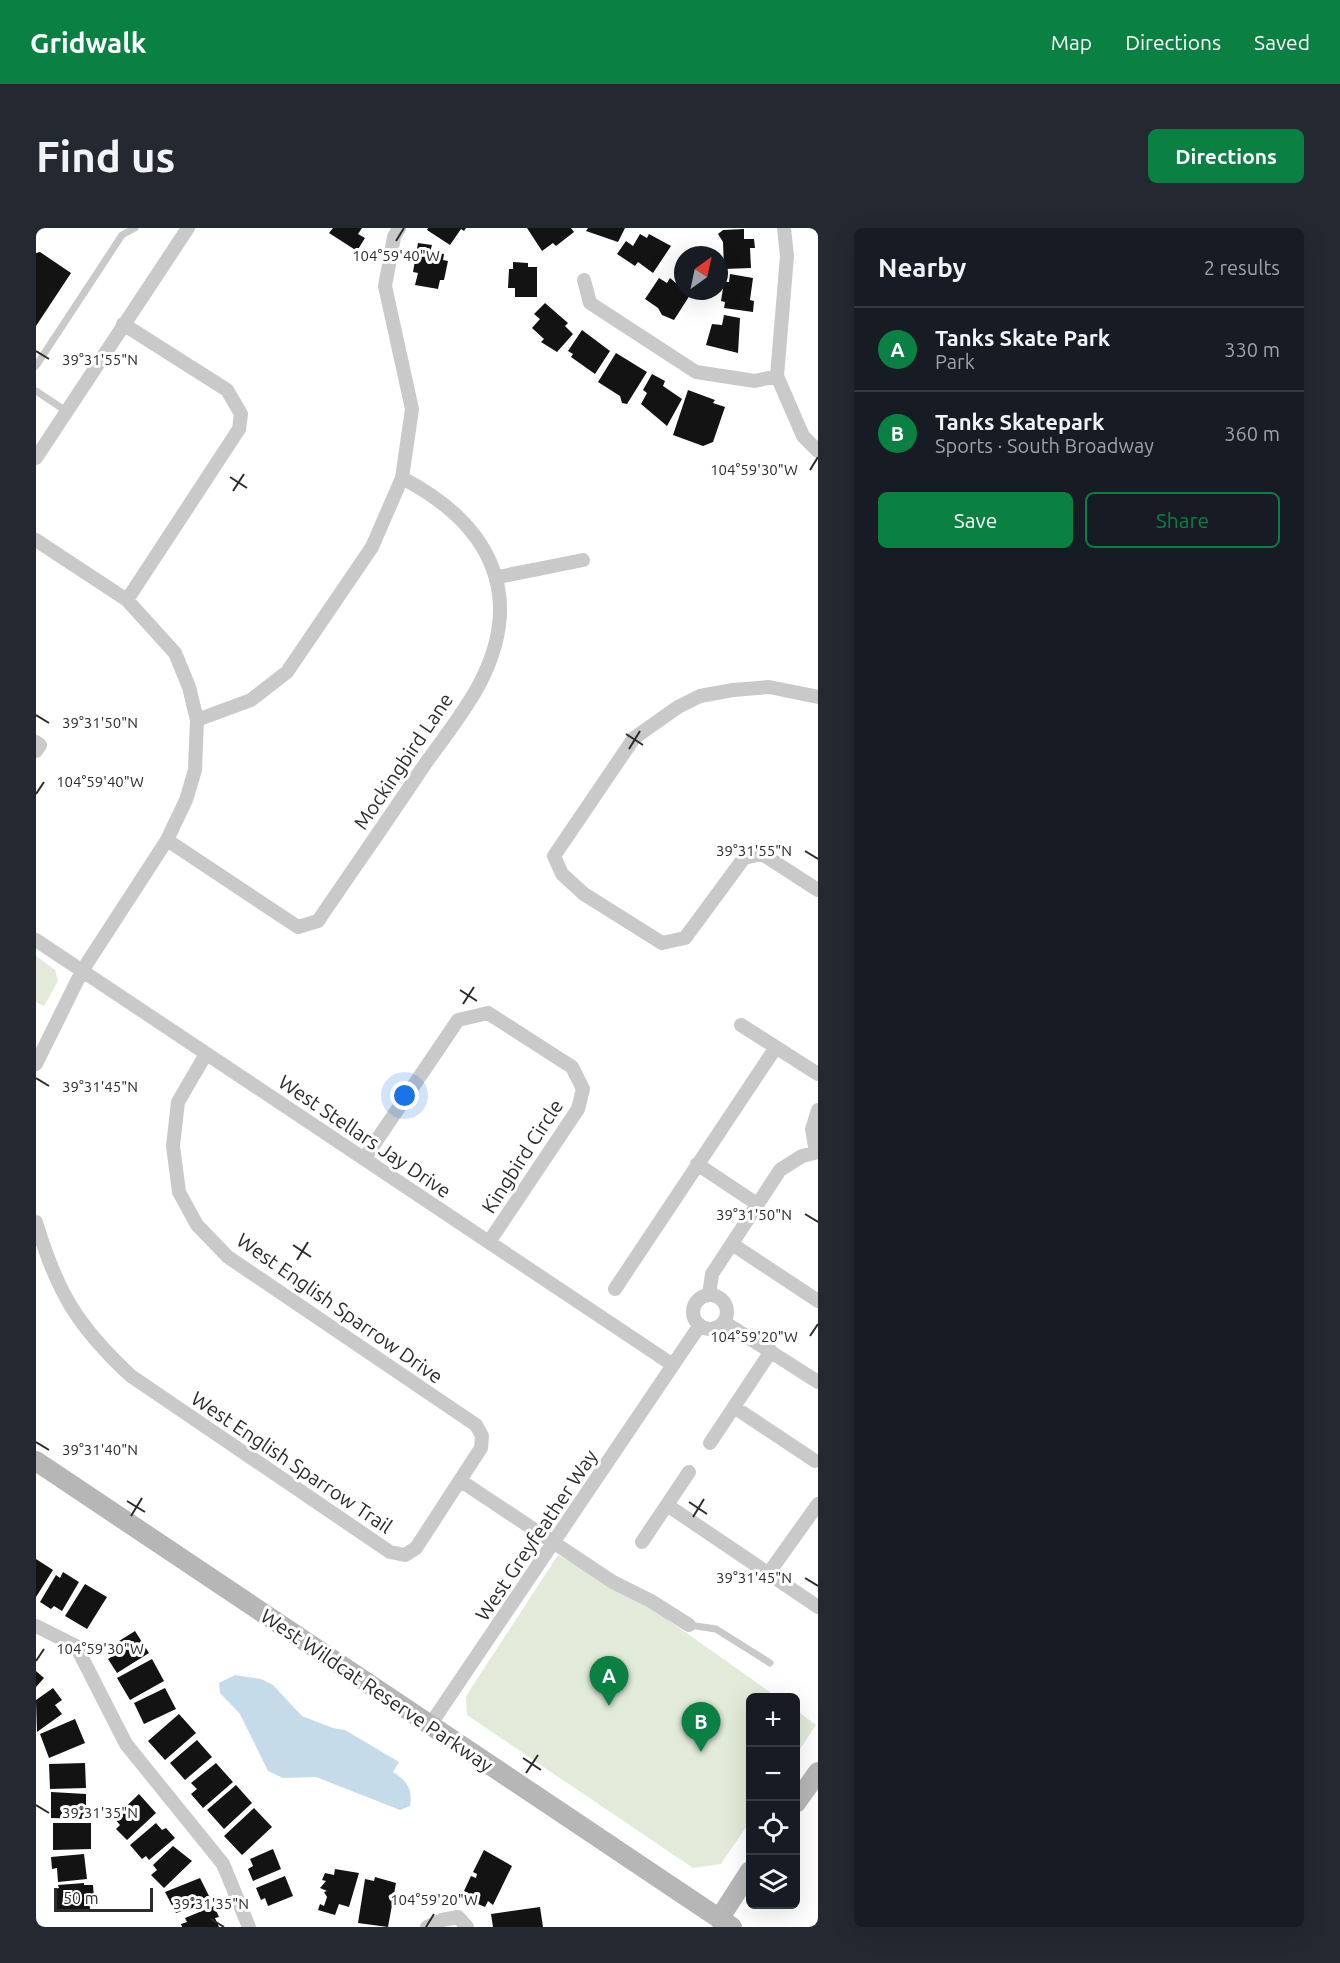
<!DOCTYPE html>
<meta charset="utf-8">
<style>
:root{--surface:#171b24;--page:#242831;--text:#f1f3f6;--muted:#9ea1a6;--line:#363941;--accent:#0b8043}
body{margin:0;font-family:Ubuntu,sans-serif;background:var(--page);color:var(--text)}
.controls{position:absolute;right:18px;bottom:18px;display:grid;overflow:hidden;border-radius:9px;box-shadow:0 6px 24px #0002}
.controls button{width:54px;height:54px;display:grid;place-items:center;padding:0;border:0;border-bottom:2px solid var(--line);background:var(--surface);color:var(--text);font:30px sans-serif}
.compass{position:absolute;left:638px;top:18px;width:54px;height:54px;border-radius:50%;background:var(--surface);box-shadow:0 6px 24px #0002;rotate:33deg}
.scale{position:absolute;left:18px;bottom:15px;width:99px;box-sizing:border-box;padding-left:6px;border:3px solid #2c2c2c;border-top:0;font-size:16px;line-height:21px;white-space:nowrap;color:#2c2c2c;-webkit-text-stroke:4px #fff;paint-order:stroke}
.you{position:absolute;left:369px;top:868px;width:21px;height:21px;margin:-15px;border:4px solid #fff;border-radius:50%;background:#1a73e8;box-shadow:0 0 0 9px #1a73e833}
.badge{display:grid;place-items:center;width:39px;height:39px;border-radius:50%;background:var(--accent);color:#fff;font-size:20px;font-weight:700}
.pin{position:absolute;translate:-50% -50px;filter:drop-shadow(0 2px 3px #0008)}
.pin::after{content:'';position:absolute;top:32px;width:21px;height:18px;background:inherit;clip-path:polygon(0 0,100% 0,50% 100%)}
.list{margin:0;padding:0;list-style:none}
h2{display:flex;justify-content:space-between;align-items:center;height:78px;margin:0;padding:0 24px;font-size:26px}
h2 small{font-size:20px;font-weight:400;color:var(--muted)}
.list li{display:grid;grid-template-columns:39px 1fr auto;gap:18px;align-items:center;box-sizing:border-box;height:84px;padding:0 24px;border-top:2px solid var(--line)}
.list b{display:block;font-size:22px;white-space:nowrap}
.list p{margin:0;font-size:20px;white-space:nowrap;color:var(--muted)}
.list em{font-size:20px;font-style:normal;color:var(--muted)}
.actions{display:flex;gap:12px;padding:18px 24px}
.actions a{flex:1;padding:14px 0;border:2px solid var(--accent);border-radius:9px;text-align:center;font-size:21px;color:var(--accent)}
.actions .main{background:var(--accent);color:#fff}
.icon{flex:none;width:33px;height:33px;fill:none;stroke:currentColor;stroke-width:2;stroke-linecap:round;stroke-linejoin:round}
.map{position:relative;flex:none;width:782px;height:1699px;overflow:hidden;border-radius:9px}
header{display:flex;align-items:center;gap:36px;box-sizing:border-box;height:84px;padding:0 30px;background:var(--accent);color:#fff}
header strong{font-size:28px}
nav{display:flex;gap:33px;margin-inline-start:auto;font-size:21px}
.intro{display:flex;align-items:center;justify-content:space-between;box-sizing:border-box;height:144px;padding:0 36px}
h1{margin:0;font-size:42px}
.button{padding:15px 27px;border-radius:9px;background:var(--accent);color:#fff;font-size:21px;font-weight:700}
main{display:flex;gap:36px;padding:0 36px}
aside{flex:1;background:var(--surface);border-radius:9px;box-shadow:0 6px 24px #0002}
.map>svg:first-child{display:block}
.green{fill:#e2ead9}
.water{fill:#c6dbea}
.building{fill:#131313}
.lines{fill:none;stroke-linecap:round;stroke-linejoin:round}
.service{stroke:#c9c9c9;stroke-width:7}
.minor{stroke:#c9c9c9;stroke-width:14}
.secondary{stroke:#b6b6b6;stroke-width:20}
.ticks{fill:none;stroke:#2c2c2c;stroke-width:2}
.labels{text-anchor:middle;dominant-baseline:central;stroke-width:6;stroke-linejoin:round;paint-order:stroke}
.street-label{font-size:20px;fill:#2c2c2c;stroke:#fff}
.ticks-label{font-size:15px;text-anchor:middle;fill:#2c2c2c;stroke:#fff;stroke-width:6;stroke-linejoin:round;paint-order:stroke}
</style>
<header>
<strong>Gridwalk</strong>
<nav><a>Map</a><a>Directions</a><a>Saved</a></nav>
</header>
<div class="intro"><h1>Find us</h1><a class="button">Directions</a></div>
<main>
<div class="map">
<svg width="782" height="1699" viewBox="0 0 782 1699">
<rect width="100%" height="100%" fill="#fff"/>
<!-- green -->
<path class="green" d="M 0,728 L 19,742 L 22,753 L 8,778 L 0,774 Z
M 522,1327 L 622,1385 L 741,1469 L 714,1470 L 714,1593 L 685,1636 L 657,1640 L 431,1487 L 430,1468 Z
M 760,1482 L 780,1497 L 760,1527 Z"/>
<!-- water -->
<path class="water" d="M 199,1447 L 225,1451 L 237,1457 L 266,1488 L 297,1500 L 309,1502 L 363,1534 L 357,1544 C 371,1553 377,1561 374,1578 L 364,1582 L 280,1549 L 247,1550 L 232,1543 L 204,1486 L 184,1465 L 183,1455 Z"/>
<!-- building -->
<path class="building" d="M 297,0 L 326,0 L 322,6 L 329,10 L 321,23 L 293,5 Z
M 392,0 L 430,0 L 428,3 L 425,1 L 414,17 L 391,2 Z
M 491,0 L 535,0 L 538,4 L 520,18 L 517,15 L 506,23 Z
M 552,0 L 589,0 L 582,14 L 550,3 Z
M 708,1 L 708,11 L 718,11 L 719,20 L 714,20 L 715,40 L 688,41 L 687,14 L 682,6 L 687,2 Z
M 604,6 L 611,10 L 613,6 L 635,18 L 617,45 L 602,34 L 599,38 L 581,26 L 590,13 L 597,18 Z
M 382,15 L 396,17 L 394,24 L 408,26 L 407,32 L 412,33 L 408,52 L 404,52 L 402,61 L 379,57 L 382,45 L 377,44 Z
M 4,24 L 35,45 L 0,98 L 0,25 Z
M 477,34 L 492,35 L 492,39 L 501,39 L 501,69 L 479,69 L 479,60 L 472,60 L 473,41 L 477,41 Z
M 694,46 L 717,50 L 714,72 L 718,73 L 717,84 L 688,80 L 689,74 L 685,73 L 688,54 L 693,54 Z
M 623,50 L 631,55 L 634,50 L 654,67 L 638,92 L 626,87 L 622,80 L 609,71 Z
M 509,75 L 532,95 L 529,98 L 537,106 L 521,124 L 505,114 L 508,111 L 496,100 L 504,91 L 498,86 Z
M 688,87 L 704,90 L 702,125 L 670,117 L 676,96 L 686,97 Z
M 546,102 L 574,123 L 559,146 L 535,129 L 537,126 L 532,123 Z
M 580,125 L 611,144 L 591,176 L 586,175 L 584,168 L 562,154 Z
M 616,146 L 629,153 L 627,158 L 646,171 L 631,198 L 605,176 L 611,165 L 607,162 Z
M 652,162 L 679,172 L 677,175 L 689,179 L 677,214 L 667,218 L 637,207 Z
M 0,1331 L 17,1342 L 0,1369 Z
M 27,1344 L 43,1354 L 26,1383 L 18,1378 L 15,1381 L 4,1374 L 20,1347 L 24,1350 Z
M 49,1356 L 71,1369 L 51,1401 L 29,1388 Z
M 99,1403 L 113,1425 L 81,1445 L 72,1431 L 80,1426 L 75,1418 Z
M 116,1431 L 128,1453 L 94,1472 L 81,1450 Z
M 0,1443 L 8,1450 L 0,1459 Z
M 17,1460 L 26,1472 L 19,1477 L 26,1486 L 1,1504 L 0,1472 Z
M 129,1460 L 140,1481 L 108,1496 L 98,1475 Z
M 143,1486 L 160,1505 L 129,1532 L 112,1513 Z
M 39,1491 L 49,1515 L 13,1530 L 4,1506 Z
M 161,1512 L 176,1529 L 149,1552 L 134,1535 Z
M 49,1535 L 50,1560 L 14,1561 L 13,1536 Z
M 180,1535 L 197,1554 L 167,1580 L 155,1566 L 161,1561 L 155,1555 Z
M 200,1557 L 216,1575 L 188,1601 L 171,1582 Z
M 15,1564 L 50,1566 L 50,1591 L 15,1590 Z
M 103,1566 L 120,1585 L 91,1612 L 80,1601 L 84,1597 L 78,1590 Z
M 218,1580 L 236,1599 L 206,1627 L 188,1608 Z
M 17,1595 L 55,1595 L 55,1621 L 17,1622 Z
M 120,1595 L 126,1602 L 130,1600 L 139,1610 L 113,1632 L 110,1628 L 106,1631 L 94,1617 Z
M 137,1618 L 156,1633 L 128,1660 L 115,1647 L 121,1642 L 117,1637 Z
M 237,1621 L 245,1641 L 217,1653 L 212,1641 L 217,1638 L 214,1631 Z
M 448,1622 L 476,1638 L 457,1677 L 452,1673 L 449,1679 L 437,1674 L 440,1669 L 428,1663 L 435,1648 L 440,1650 L 441,1646 L 437,1644 Z
M 48,1626 L 51,1651 L 22,1654 L 21,1640 L 16,1641 L 15,1629 Z
M 299,1641 L 323,1645 L 313,1679 L 303,1676 L 299,1687 L 282,1682 L 284,1676 L 288,1678 L 291,1669 L 288,1664 L 291,1663 L 284,1660 L 290,1653 L 286,1652 L 289,1645 L 298,1647 Z
M 249,1648 L 257,1668 L 232,1678 L 229,1670 L 225,1672 L 220,1660 Z
M 339,1649 L 360,1655 L 352,1699 L 322,1695 L 329,1651 L 338,1653 Z
M 164,1650 L 174,1670 L 171,1672 L 172,1675 L 140,1685 L 129,1664 Z
M 48,1655 L 48,1657 L 57,1657 L 58,1670 L 53,1670 L 54,1681 L 19,1683 L 18,1661 L 23,1660 L 22,1657 Z
M 178,1678 L 183,1689 L 179,1690 L 183,1699 L 146,1699 L 145,1696 L 151,1694 L 149,1690 Z
M 504,1679 L 507,1699 L 457,1699 L 455,1686 Z"/>
<g class="lines">
<!-- service -->
<path class="service" d="M 0,138 L 86,7 L 99,0
M 0,163 L 30,183
M 653,1397 L 680,1401 L 734,1435"/>
<!-- minor -->
<path class="minor" d="M 748,0 L 751,28 L 741,148 L 767,208 L 782,223
M 548,52 L 554,75 L 660,144 L 719,153 L 741,148
M 87,96 L 191,162 L 205,186 L 203,201 L 91,372
M 0,230 L 152,0
M 0,312 L 91,372 L 139,425 L 153,459 L 161,492 L 159,542 L 150,572 L 131,612 L 46,743 L 0,836
M 462,349 L 547,332
M 782,469 L 733,459 L 697,462 L 664,468 L 642,479 L 598,510 L 518,628 L 526,646 L 548,666 L 626,715 L 649,710 L 708,630 L 726,626 L 782,662
M 161,492 L 215,472 L 251,444 L 336,319 L 366,250 L 376,181 L 349,58 L 358,9 L 363,0
M 0,514 L 4,517 L 0,523
M 131,612 L 262,699 L 282,693 C 316,643 351,593 385,542 C 404,514 428,486 444,455 C 491,364 451,294 366,250
M 0,712 L 637,1137
M 705,797 L 782,846
M 780,924 L 776,901 L 782,882
M 328,931 L 422,792 L 452,785 L 536,839 L 547,861 L 542,881 L 453,1014
M 661,936 L 721,976
M 0,994 C 21,1064 41,1098 95,1148 L 354,1324 L 369,1327 L 380,1320 L 445,1220 L 446,1208 L 440,1197 L 192,1029 L 161,997 L 143,964 L 137,918 L 142,874 L 170,826
M 696,1016 L 782,1073
M 579,1061 L 740,819
M 673,1067 L 676,1046 L 744,942 L 766,928 L 782,924
M657 1084a17 17 0 1 1 34 0a17 17 0 1 1-34 0Z
M 688,1094 L 782,1154
M 698,1179 L 779,1233
M 674,1215 L 735,1123
M 425,1253 L 577,1354 L 615,1373 L 653,1397
M 631,1277 L 782,1379
M 606,1314 L 653,1244
M 732,1346 L 782,1276
M 0,1398 L 40,1418 L 90,1516 L 187,1636 L 213,1699
M 394,1497 L 664,1097
M 391,1699 L 406,1692 L 422,1689 L 431,1699"/>
<!-- secondary -->
<path class="secondary" d="M 0,1233 L 696,1699
M 760,1575 L 782,1544
M 683,1691 L 714,1643"/>
</g>
<!-- ticks -->
<path class="ticks" d="M 360,13 L 368,0M 0,123 L 13,131M 774,242 L 782,229M 194,249 L 211,260M 197,263 L 208,246M 0,487 L 13,495M 590,506 L 607,517M 593,521 L 604,503M 0,566 L 8,554M 769,623 L 782,631M 424,762 L 441,773M 427,776 L 438,759M 0,850 L 13,858M 769,986 L 782,994M 257,1017 L 275,1029M 261,1032 L 272,1014M 774,1108 L 782,1096M 0,1214 L 13,1222M 91,1273 L 109,1284M 653,1274 L 671,1286M 95,1288 L 106,1270M 657,1289 L 668,1271M 769,1350 L 782,1358M 0,1433 L 8,1421M 487,1530 L 505,1542M 490,1545 L 502,1527M 0,1577 L 13,1585M 175,1691 L 188,1699M 390,1699 L 398,1686"/>
<g class="labels">
<!-- street labels -->
<g class="street-label">
<text transform="translate(367 533) rotate(-56)">Mockingbird Lane</text>
<text transform="translate(329 908) rotate(34)">West Stellars Jay Drive</text>
<text transform="translate(486 928) rotate(-57)">Kingbird Circle</text>
<text transform="translate(304 1080) rotate(35)">West English Sparrow Drive</text>
<text transform="translate(256 1234) rotate(34)">West English Sparrow Trail</text>
<text transform="translate(500 1307) rotate(-56)">West Greyfeather Way</text>
<text transform="translate(341 1462) rotate(34)">West Wildcat Reserve Parkway</text>
</g>
</g>
<g class="ticks-label">
<text x="360" y="33">104°59'40"W</text>
<text x="64" y="137">39°31'55"N</text>
<text x="718" y="247">104°59'30"W</text>
<text x="64" y="500">39°31'50"N</text>
<text x="64" y="559">104°59'40"W</text>
<text x="718" y="628">39°31'55"N</text>
<text x="64" y="864">39°31'45"N</text>
<text x="718" y="992">39°31'50"N</text>
<text x="718" y="1114">104°59'20"W</text>
<text x="64" y="1227">39°31'40"N</text>
<text x="718" y="1355">39°31'45"N</text>
<text x="64" y="1426">104°59'30"W</text>
<text x="64" y="1590">39°31'35"N</text>
<text x="398" y="1677">104°59'20"W</text>
<text x="175" y="1681">39°31'35"N</text>
</g>
</svg>
<div class="controls">
<button>+</button>
<button>−</button>
<button><svg class="icon" aria-label="locate" viewBox="0 0 24 24"><circle cx="12" cy="12" r="6"/><path d="M12 2v4M12 18v4M2 12h4M18 12h4"/></svg></button>
<button><svg class="icon" aria-label="layers" viewBox="0 0 24 24"><path d="M12 4l9 5-9 5-9-5zM3 14l9 5 9-5"/></svg></button>
</div>
<svg class="compass" viewBox="-18 -18 36 36"><path d="M0-13l5 13h-10z" fill="#e53935"/><path d="M0 13l5-13h-10z" fill="#9ea1a6"/></svg>
<div class="scale">50 m</div>
<div class="you"></div>
<div class="pin badge" style="left:573px;top:1478px">A</div>
<div class="pin badge" style="left:665px;top:1524px">B</div>
</div>
<aside>
<h2>Nearby<small>2 results</small></h2>
<ul class="list">
<li><span class="badge">A</span><div><b>Tanks Skate Park</b><p>Park</p></div><em>330 m</em></li>
<li><span class="badge">B</span><div><b>Tanks Skatepark</b><p>Sports · South Broadway</p></div><em>360 m</em></li>
</ul>
<div class="actions"><a class="main">Save</a><a>Share</a></div>
</aside>
</main>
